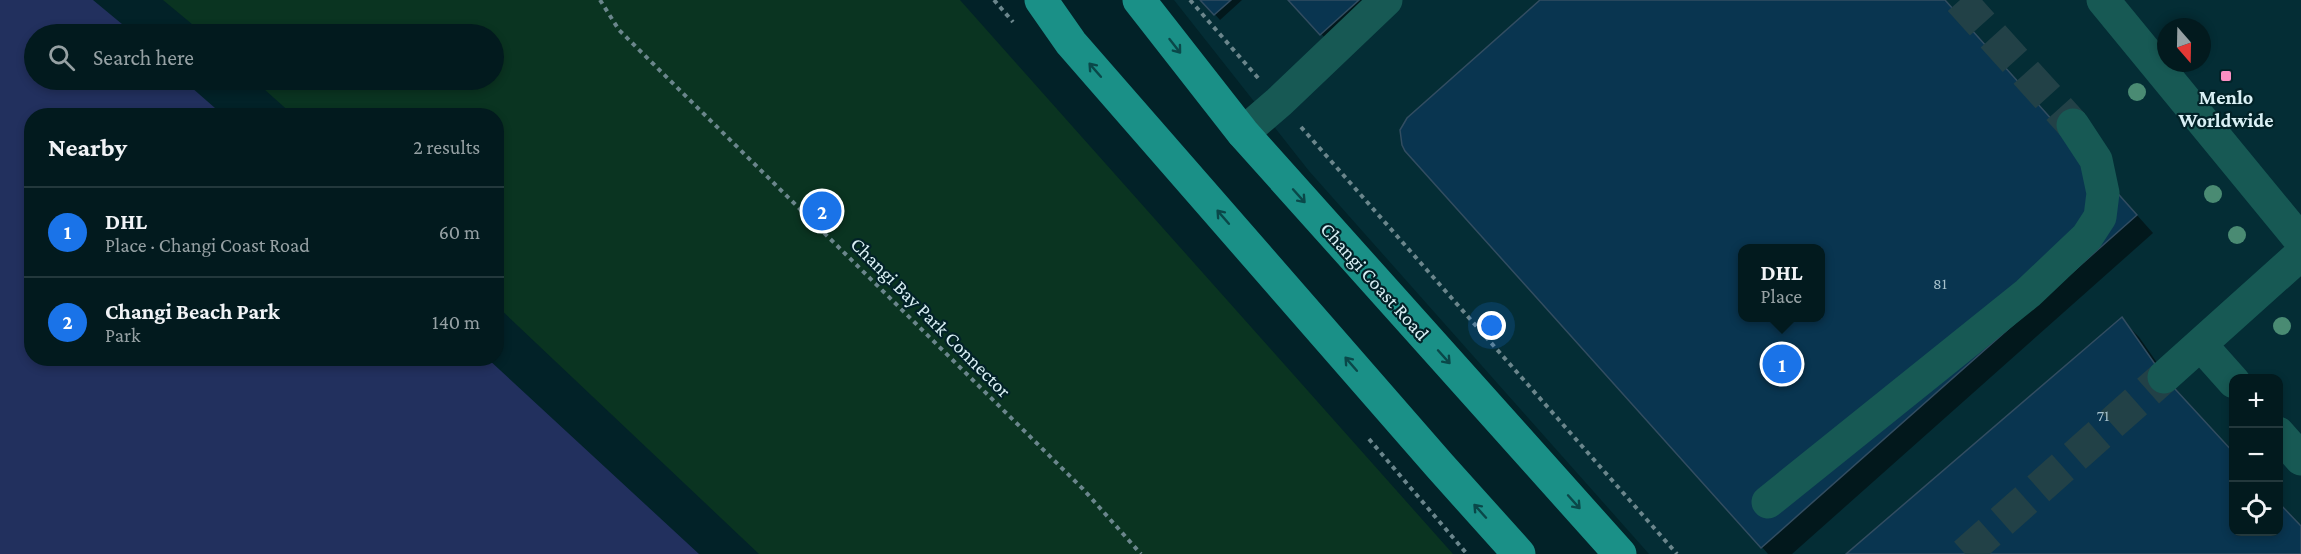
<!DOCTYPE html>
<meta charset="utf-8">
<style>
:root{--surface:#021a1e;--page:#0c2327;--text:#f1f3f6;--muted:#96a1a4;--line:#23383c;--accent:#1a73e8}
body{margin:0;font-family:"Crimson Pro",serif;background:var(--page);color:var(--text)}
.controls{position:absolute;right:18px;bottom:18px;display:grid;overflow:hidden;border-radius:12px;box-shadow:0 3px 9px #0003}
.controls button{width:54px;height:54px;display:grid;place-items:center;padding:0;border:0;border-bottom:2px solid var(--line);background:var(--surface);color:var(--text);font:30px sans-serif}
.compass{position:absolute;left:2157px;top:18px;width:54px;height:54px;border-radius:50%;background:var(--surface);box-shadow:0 3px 9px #0003;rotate:160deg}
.you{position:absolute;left:1492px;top:326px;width:21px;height:21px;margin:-15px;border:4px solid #fff;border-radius:50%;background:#1a73e8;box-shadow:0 0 0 9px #1a73e833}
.badge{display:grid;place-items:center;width:39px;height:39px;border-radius:50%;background:var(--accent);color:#fff;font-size:20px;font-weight:700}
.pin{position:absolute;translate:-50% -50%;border:3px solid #fff;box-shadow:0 2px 6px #0006}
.popup{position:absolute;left:1738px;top:244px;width:87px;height:78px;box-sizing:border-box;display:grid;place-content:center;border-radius:12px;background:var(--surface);filter:drop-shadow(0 2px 4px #0005);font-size:20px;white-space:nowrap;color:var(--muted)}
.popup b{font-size:22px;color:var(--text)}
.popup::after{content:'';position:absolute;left:50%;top:100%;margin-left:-12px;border:12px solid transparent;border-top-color:var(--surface)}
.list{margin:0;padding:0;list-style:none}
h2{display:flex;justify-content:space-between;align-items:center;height:78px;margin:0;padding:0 24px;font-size:26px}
h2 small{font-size:20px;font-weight:400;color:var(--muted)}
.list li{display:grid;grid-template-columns:39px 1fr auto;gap:18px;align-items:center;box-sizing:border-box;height:90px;padding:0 24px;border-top:2px solid var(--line)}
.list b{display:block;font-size:22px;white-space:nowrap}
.list p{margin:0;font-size:20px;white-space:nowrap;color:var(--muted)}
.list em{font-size:20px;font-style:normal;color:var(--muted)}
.icon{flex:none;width:33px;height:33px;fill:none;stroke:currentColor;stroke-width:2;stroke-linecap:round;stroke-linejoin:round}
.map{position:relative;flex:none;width:2301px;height:554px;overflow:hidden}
.search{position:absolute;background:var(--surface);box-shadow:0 3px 9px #0003;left:24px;top:24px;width:480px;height:66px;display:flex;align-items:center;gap:15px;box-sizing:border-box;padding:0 21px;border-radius:33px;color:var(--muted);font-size:22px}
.panel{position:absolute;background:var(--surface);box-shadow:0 3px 9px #0003;left:24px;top:108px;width:480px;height:258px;border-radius:24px}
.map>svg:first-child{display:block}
.built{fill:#042d35;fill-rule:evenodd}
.green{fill:#0a3421}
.water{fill:#22305e}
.shadow{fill:#0007;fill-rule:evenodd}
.building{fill:#093550;stroke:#324d61;stroke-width:1.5;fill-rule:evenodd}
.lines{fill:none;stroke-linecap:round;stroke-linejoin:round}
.minor-tunnel{stroke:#224147;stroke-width:33;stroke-dasharray:33 16;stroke-linecap:butt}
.path{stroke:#6b868c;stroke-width:4;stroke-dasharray:4.5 4.5;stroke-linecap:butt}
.minor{stroke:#175954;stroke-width:33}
.major{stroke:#1a9087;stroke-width:33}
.tree{fill:#4a8b73}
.oneway{stroke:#0a4849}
.poi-dot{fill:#fb8fc3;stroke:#022228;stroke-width:2}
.labels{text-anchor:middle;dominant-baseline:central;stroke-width:4.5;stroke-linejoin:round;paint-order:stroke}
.number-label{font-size:16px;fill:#a5c0cb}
.poi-label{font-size:20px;font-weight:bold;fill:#d9eff4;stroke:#022228}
.street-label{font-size:20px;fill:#d9eff4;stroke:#022228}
</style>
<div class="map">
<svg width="2301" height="554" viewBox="0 0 2301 554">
<rect width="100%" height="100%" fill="#022228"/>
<!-- built -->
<path class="built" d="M 1174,0 L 2301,0 L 2301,554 L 1649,554 L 1309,171 ZM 2166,27 L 2202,27 L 2202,63 L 2166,63 ZM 1743,248 L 1821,248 L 1821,318 L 1743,318 ZM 2234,378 L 2278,378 L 2278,532 L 2234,532 Z"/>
<!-- green -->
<path class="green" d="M 163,0 L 960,0 L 1453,554 L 759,554 L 497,306 L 496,116 L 293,115 L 254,80 L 494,80 L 494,34 L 204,34 Z"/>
<!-- water -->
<path class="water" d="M 0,0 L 93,0 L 134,34 L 34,34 L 34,80 L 183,80 L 223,115 L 32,116 L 32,358 L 488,359 L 699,554 L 0,554 Z"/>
<!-- shadow -->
<path class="shadow" d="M 1202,0 L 1242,0 L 1220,20 Z
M 1290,0 L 1370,0 L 1326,39 Z
M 1542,0 L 1945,0 L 2153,233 L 1792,554 L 1768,554 L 1762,547 ZM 1743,248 L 1821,248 L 1821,318 L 1743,318 Z
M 2122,320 L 2139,337 L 2181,397 L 2234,532 L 2278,532 L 2278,502 L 2301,527 L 2301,554 L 1848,554 Z"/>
<!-- building -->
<path class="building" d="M 1200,0 L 1231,0 L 1214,15 Z
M 1288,0 L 1359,0 L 1320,35 Z
M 1540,0 L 1945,0 L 2137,215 L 1761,548 L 1405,151 L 1402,145 L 1400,130 L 1407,118 ZM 1743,248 L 1821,248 L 1821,318 L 1743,318 Z
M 2122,317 L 2164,377 L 2234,453 L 2234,532 L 2278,532 L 2278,502 L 2301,526 L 2301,554 L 1846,554 Z"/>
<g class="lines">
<!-- minor-tunnel -->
<path class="minor-tunnel" d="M 1960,0 L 2073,125
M 1965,554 L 2164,377"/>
<!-- path -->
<path class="path" d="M 600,0 L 619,30 L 1083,489 L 1141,554
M 994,0 L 1013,22
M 1190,0 L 1259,79
M 1301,127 L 1677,554
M 1369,439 L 1467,554"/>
<!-- minor -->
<path class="minor" d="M 2103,0 L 2301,241
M 1243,133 L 1279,102 L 1386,0
M 2201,345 L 2234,382
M 2164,377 L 2301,254
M 2278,433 L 2301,459
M 1768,502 L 2028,293 L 2087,237 L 2100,217 L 2103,193 L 2096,160 L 2073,125"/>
<!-- major -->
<path class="major" d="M 1041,0 L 1071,43 L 1440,466 L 1519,554
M 1139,0 L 1243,133 L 1620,554"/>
</g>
<!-- trees -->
<g class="tree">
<circle cx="2137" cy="92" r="9"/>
<circle cx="2213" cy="194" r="9"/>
<circle cx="2237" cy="235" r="9"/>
<circle cx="2282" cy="326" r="9"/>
</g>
<!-- one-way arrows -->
<defs><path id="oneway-shaft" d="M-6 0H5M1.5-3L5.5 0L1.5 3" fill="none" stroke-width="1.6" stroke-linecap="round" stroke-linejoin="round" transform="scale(1.5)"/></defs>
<g class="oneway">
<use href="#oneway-shaft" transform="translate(1175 46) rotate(52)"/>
<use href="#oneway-shaft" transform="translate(1095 70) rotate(-131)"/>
<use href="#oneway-shaft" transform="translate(1299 196) rotate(48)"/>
<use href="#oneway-shaft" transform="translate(1223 217) rotate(-131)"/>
<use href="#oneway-shaft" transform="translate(1444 357) rotate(48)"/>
<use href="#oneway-shaft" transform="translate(1351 364) rotate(-131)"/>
<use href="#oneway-shaft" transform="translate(1574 502) rotate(48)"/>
<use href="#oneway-shaft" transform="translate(1480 511) rotate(-132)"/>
</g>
<!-- markers -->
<rect class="poi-dot" x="2220" y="70" width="12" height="12" rx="3"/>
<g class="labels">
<!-- number labels -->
<g class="number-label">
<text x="1940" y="283">81</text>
<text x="2103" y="415">71</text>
</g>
<!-- poi labels -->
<g class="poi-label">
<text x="2226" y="97">Menlo<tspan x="2226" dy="23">Worldwide</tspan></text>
</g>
<!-- street labels -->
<g class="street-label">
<text transform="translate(1375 281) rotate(48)">Changi Coast Road</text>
<text transform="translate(931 317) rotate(45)">Changi Bay Park Connector</text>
</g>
</g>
</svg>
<div class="controls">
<button>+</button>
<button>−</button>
<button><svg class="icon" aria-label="locate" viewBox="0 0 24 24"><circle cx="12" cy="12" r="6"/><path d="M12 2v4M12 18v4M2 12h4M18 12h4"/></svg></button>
</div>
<svg class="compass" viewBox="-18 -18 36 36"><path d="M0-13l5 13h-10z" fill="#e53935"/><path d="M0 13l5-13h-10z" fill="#96a1a4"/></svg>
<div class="you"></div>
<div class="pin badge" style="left:1782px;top:364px">1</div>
<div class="popup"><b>DHL</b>Place</div>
<div class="pin badge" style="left:822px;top:211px">2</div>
<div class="search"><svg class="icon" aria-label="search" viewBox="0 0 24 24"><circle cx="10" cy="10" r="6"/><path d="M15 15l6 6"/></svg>Search here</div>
<section class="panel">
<h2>Nearby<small>2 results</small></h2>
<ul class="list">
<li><span class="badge">1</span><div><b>DHL</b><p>Place · Changi Coast Road</p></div><em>60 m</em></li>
<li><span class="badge">2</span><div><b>Changi Beach Park</b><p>Park</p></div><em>140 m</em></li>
</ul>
</section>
</div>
